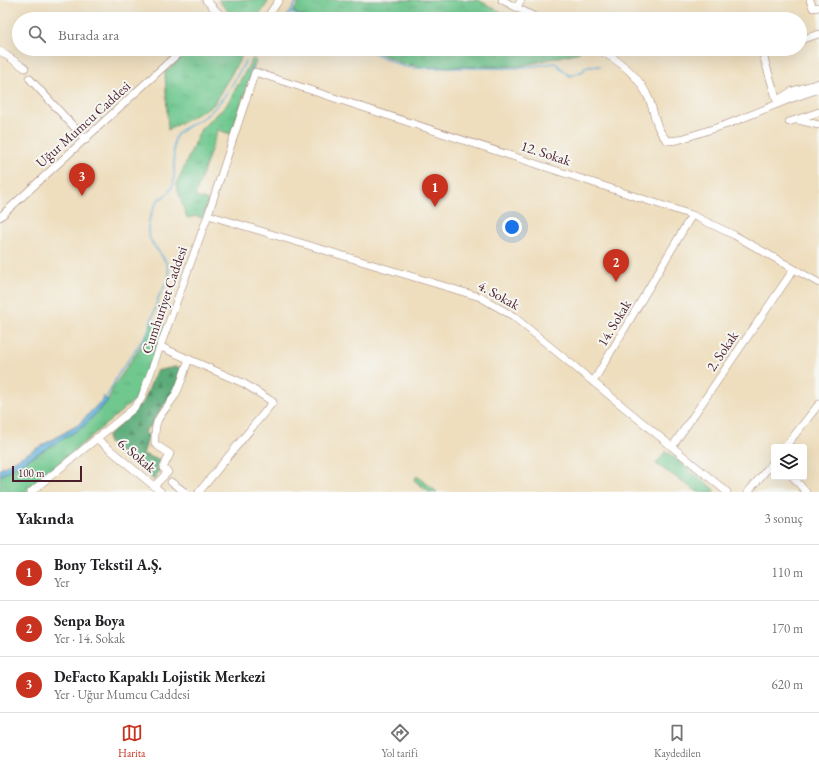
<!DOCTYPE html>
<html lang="tr">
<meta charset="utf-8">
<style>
:root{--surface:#fff;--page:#f2f2f2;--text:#202124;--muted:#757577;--line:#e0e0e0;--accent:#c8321e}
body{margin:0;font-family:"EB Garamond",serif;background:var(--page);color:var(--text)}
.controls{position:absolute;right:12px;bottom:12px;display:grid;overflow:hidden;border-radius:4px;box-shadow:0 4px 16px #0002}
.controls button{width:36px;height:36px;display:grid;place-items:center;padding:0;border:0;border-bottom:1px solid var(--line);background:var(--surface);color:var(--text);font:20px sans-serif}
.scale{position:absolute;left:12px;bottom:10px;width:70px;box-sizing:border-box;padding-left:4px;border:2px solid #4a1f2b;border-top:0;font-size:11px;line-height:14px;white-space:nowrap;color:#4a1f2b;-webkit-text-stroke:3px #f6f6f2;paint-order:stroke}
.you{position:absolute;left:512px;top:227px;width:14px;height:14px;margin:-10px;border:3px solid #fff;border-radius:50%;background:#1a73e8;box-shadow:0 0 0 6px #1a73e833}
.badge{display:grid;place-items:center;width:26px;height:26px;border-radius:50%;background:var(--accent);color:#fff;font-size:13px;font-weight:700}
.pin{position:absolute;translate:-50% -33px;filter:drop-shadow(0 1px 2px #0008)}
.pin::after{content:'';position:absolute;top:21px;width:14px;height:12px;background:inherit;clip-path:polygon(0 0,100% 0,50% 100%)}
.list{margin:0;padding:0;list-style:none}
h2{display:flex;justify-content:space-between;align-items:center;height:52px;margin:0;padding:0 16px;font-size:17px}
h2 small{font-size:13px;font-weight:400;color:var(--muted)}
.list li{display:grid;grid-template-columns:26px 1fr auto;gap:12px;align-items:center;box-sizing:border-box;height:56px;padding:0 16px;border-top:1px solid var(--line)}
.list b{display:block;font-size:15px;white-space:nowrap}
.list p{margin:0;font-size:13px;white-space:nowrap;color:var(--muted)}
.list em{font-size:13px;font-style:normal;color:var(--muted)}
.icon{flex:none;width:22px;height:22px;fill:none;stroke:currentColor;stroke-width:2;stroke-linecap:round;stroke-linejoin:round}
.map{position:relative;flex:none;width:819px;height:492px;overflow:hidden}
.search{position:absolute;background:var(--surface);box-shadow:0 4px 16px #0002;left:12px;right:12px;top:12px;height:44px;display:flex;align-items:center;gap:10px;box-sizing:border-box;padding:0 14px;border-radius:22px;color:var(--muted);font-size:15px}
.sheet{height:220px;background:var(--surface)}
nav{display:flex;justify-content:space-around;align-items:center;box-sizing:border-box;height:56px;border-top:1px solid var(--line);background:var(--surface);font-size:11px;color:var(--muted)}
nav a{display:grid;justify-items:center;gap:2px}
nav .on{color:var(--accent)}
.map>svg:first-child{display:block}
.grass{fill:url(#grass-tufts);stroke:#5c745d}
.forest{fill:url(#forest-firs);stroke:#526652}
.water{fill:#61b2dc;stroke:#566884}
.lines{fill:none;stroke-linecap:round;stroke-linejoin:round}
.stream{stroke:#61b2dc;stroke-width:1.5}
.minor-casing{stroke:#9c7e74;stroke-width:8}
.minor{stroke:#fff;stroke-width:7}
.labels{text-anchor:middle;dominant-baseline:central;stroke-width:4;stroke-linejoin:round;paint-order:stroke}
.street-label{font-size:14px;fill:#4a1f2b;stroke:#f6f6f2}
</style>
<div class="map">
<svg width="819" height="492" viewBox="0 0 819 492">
<defs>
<pattern id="grass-tufts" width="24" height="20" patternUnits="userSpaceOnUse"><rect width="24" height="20" fill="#6fc88f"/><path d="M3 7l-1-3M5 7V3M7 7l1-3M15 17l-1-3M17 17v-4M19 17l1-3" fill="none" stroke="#62ab7c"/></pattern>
<pattern id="forest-firs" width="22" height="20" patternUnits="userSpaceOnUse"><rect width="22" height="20" fill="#5bac7a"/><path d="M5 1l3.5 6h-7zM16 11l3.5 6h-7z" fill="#4d8b64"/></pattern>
</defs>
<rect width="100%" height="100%" fill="#f6f6f2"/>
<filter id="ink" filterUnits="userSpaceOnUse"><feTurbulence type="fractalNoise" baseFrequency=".025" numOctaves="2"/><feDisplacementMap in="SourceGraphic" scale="8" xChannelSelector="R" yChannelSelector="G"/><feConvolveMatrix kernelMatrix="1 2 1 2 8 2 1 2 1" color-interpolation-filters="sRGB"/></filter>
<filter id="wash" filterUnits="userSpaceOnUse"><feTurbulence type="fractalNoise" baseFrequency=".012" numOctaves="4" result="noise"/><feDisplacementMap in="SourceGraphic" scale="16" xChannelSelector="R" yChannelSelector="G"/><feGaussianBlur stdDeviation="0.9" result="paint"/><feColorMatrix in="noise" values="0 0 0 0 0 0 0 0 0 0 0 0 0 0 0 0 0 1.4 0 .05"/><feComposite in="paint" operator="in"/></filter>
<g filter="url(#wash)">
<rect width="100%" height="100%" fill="#eedebe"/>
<!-- grass -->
<path class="grass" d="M 218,0 L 269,0 C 258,19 257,19 235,19 Z
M 301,0 L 478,0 L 515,19 L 308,19 L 293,12 Z
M 191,49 L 246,49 L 213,105 L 168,130 L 165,72 Z
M 371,49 L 574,49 L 580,52 L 520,66 L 424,67 L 403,64 Z
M 253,58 L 256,61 L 231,134 L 218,130 L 195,196 L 208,201 L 202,218 L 197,216 L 187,218 L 176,185 L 201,129 L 226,106 Z
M 153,321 L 165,326 L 137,398 L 25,492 L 0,492 L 0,476 L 83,427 L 108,401 L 113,388 L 141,346 Z
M 666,451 L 715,490 L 713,492 L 698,492 L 656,464 Z
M 417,476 L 437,492 L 429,492 L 414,480 Z"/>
<!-- forest -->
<path class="forest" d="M 175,367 L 183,368 C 180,376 178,386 173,393 C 165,406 156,413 151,427 L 147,427 L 145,434 L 149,435 L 143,454 L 164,462 L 154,480 L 109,443 L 107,437 L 144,401 L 156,371 Z"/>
<!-- water -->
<path class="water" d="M 103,396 L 108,401 L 83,427 L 0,476 L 0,469 L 78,425 L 102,400 Z"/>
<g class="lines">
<!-- stream -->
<path class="stream" d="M 290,12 L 305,19
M 286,19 L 298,0
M 366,49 L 402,66 L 414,68 L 516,68 L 555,63 L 570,76 L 583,71 L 586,67 L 600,66
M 250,73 L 252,67
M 105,400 L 118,375 L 148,332 L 159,296 L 169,278 C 170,245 129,247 159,199 C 185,189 169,158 175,138 C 178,129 199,121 207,115 C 224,101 234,81 245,62"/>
</g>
</g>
<g filter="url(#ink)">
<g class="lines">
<!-- minor casing -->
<g class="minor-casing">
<path id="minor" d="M 206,0 L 224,19
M 502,0 L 539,19
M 810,0 L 813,8 L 819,7
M 517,7 L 521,0
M 266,19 L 279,0
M 800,40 L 819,34
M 597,49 C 619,60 640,77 649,99 C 655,113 655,130 668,141 L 678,140 L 728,124 L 790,99 L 819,89
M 774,49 L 764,52 L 763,55 L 777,101
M 0,51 L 25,68
M 29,78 L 86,140
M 778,100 L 792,91 L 819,83
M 798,120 L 819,125
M 789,122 L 819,112
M 208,215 L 480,297 L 513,316 L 727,492
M 0,217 L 183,49
M 161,347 L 243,383 L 273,402 L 199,492
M 593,382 L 692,215
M 96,438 L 161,492
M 672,447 L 794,269
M 785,447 L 819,404
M 793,477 L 806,492
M 171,482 L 185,492
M 154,486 L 168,472 L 163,468 L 170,454 L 155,444 C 154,416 160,418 174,397 C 181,387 184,371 189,359
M 31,492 L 133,409 L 141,399 L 208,215 L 255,72 L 692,215 L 734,235 L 819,283
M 748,492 L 774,461"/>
</g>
<!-- minor -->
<use href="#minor" class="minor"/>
</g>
</g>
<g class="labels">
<!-- street labels -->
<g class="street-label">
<text transform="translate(83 124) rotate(-42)">Uğur Mumcu Caddesi</text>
<text transform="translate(546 153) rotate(18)">12. Sokak</text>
<text transform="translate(499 295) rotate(29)">4. Sokak</text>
<text transform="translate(164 300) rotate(-71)">Cumhuriyet Caddesi</text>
<text transform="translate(614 323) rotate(-59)">14. Sokak</text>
<text transform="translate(722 351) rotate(-56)">2. Sokak</text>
<text transform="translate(137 455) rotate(40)">6. Sokak</text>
</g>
</g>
</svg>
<div class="controls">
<button><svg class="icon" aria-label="layers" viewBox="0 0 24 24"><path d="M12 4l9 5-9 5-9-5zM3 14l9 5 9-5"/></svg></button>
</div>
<div class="scale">100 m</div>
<div class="you"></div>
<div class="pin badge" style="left:435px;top:207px">1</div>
<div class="pin badge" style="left:616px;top:282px">2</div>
<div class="pin badge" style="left:82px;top:196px">3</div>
<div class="search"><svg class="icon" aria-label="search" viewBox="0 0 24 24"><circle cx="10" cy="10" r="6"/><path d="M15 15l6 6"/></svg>Burada ara</div>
</div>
<section class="sheet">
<h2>Yakında<small>3 sonuç</small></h2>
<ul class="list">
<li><span class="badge">1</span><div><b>Bony Tekstil A.Ş.</b><p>Yer</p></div><em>110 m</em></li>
<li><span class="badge">2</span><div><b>Senpa Boya</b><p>Yer · 14. Sokak</p></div><em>170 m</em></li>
<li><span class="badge">3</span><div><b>DeFacto Kapaklı Lojistik Merkezi</b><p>Yer · Uğur Mumcu Caddesi</p></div><em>620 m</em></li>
</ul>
</section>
<nav>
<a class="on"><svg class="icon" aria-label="map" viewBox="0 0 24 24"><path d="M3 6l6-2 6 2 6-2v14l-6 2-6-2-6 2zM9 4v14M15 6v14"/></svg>Harita</a>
<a><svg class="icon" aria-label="directions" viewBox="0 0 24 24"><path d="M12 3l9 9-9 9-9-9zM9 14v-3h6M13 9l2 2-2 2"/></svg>Yol tarifi</a>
<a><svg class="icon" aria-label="saved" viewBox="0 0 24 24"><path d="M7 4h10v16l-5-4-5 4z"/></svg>Kaydedilen</a>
</nav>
